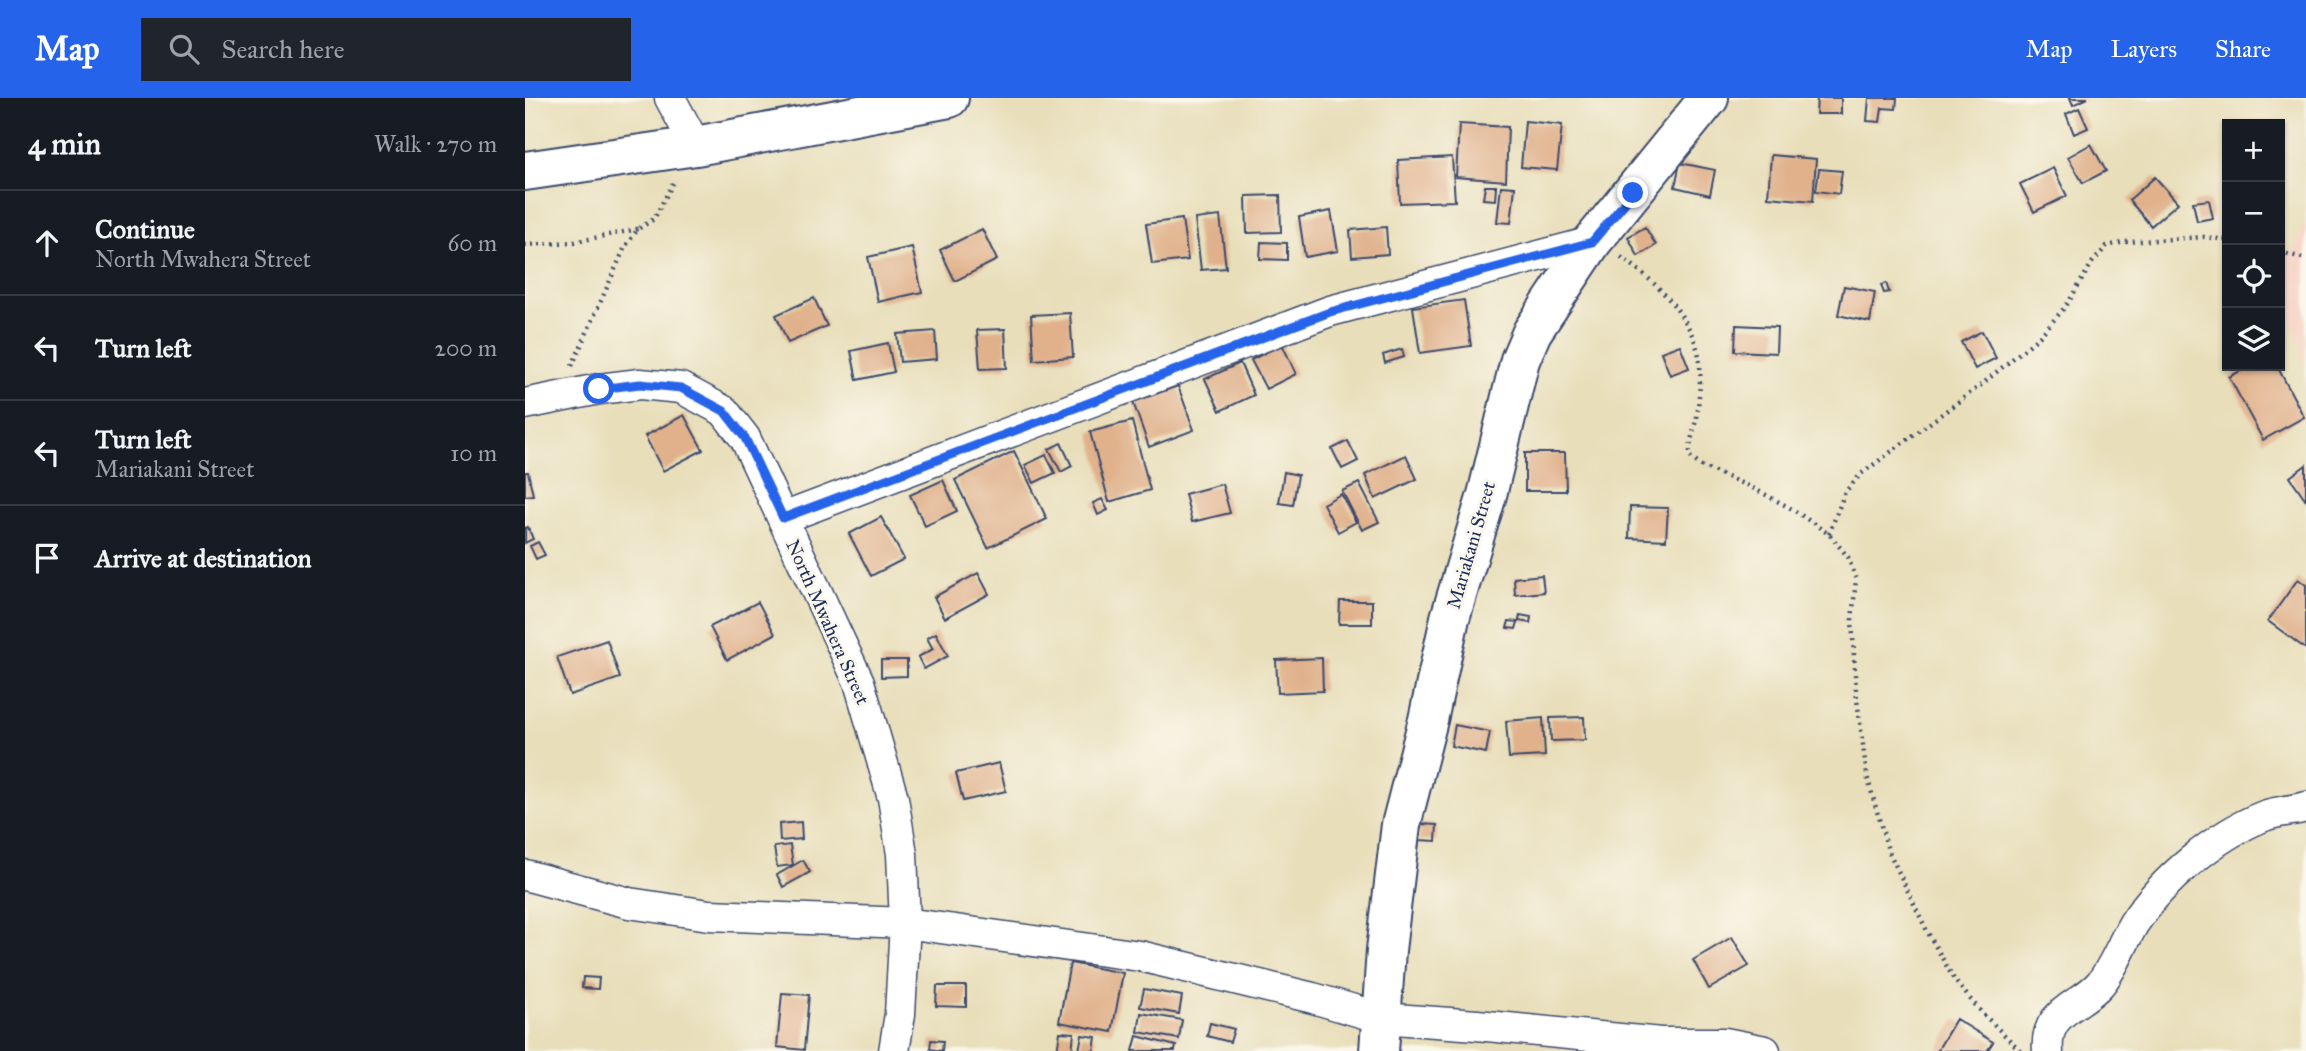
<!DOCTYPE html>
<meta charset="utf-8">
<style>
:root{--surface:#171b24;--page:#20242c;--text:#f1f3f6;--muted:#9ea1a6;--line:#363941;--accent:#2563eb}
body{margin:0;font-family:"IM FELL Great Primer",serif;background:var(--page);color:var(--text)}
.controls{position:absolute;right:21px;top:21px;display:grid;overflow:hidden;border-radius:0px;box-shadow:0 2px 5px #0004}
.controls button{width:63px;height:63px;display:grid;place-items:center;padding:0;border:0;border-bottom:2px solid var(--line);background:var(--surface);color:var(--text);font:35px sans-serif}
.stop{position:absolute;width:21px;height:21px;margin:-16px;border:5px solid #2563eb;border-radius:50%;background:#fff}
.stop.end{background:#2563eb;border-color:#fff;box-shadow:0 2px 7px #0008}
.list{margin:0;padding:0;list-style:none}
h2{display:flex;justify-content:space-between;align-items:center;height:91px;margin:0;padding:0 28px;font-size:30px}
h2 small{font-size:23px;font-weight:400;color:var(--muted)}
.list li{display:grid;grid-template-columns:46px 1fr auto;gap:21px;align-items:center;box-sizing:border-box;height:105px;padding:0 28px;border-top:2px solid var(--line)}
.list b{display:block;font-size:26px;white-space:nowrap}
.list p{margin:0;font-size:23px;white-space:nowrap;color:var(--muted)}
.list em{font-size:23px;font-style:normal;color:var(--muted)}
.icon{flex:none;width:38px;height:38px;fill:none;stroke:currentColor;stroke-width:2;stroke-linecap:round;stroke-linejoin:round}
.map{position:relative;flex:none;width:1781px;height:953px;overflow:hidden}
header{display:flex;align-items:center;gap:42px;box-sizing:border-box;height:98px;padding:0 35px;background:var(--accent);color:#fff}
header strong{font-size:33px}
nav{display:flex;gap:38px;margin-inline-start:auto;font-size:24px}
.search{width:490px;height:63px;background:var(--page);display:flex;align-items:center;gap:18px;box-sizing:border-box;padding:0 24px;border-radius:0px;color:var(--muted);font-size:26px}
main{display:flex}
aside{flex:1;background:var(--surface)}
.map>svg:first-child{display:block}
.built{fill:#f6d2c4}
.building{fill:#e0b18b}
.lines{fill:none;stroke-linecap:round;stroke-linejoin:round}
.street-casing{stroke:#3a496c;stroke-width:33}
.secondary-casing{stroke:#3a496c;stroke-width:42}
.highway-casing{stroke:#3a496c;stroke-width:42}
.path{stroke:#3a496c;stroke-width:4.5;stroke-dasharray:2 5;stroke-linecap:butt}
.street{stroke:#fff;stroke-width:30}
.secondary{stroke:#fff;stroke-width:38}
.highway{stroke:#fff;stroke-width:38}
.route{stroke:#2563eb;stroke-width:9}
.labels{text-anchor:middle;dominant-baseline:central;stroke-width:6;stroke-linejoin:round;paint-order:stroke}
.street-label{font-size:19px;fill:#1b2f5e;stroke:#fbf7ec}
</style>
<header>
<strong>Map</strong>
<div class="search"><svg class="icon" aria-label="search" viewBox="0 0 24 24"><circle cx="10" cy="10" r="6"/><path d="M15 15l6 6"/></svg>Search here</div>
<nav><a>Map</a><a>Layers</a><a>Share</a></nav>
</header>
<main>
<aside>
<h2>4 min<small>Walk · 270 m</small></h2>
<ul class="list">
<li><svg class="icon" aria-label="ahead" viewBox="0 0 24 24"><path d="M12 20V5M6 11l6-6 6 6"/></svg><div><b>Continue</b><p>North Mwahera Street</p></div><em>60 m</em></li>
<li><svg class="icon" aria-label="left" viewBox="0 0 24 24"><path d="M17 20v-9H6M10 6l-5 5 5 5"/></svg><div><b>Turn left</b></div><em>200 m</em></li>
<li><svg class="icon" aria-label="left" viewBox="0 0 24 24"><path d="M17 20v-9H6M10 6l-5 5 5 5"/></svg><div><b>Turn left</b><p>Mariakani Street</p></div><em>10 m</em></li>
<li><svg class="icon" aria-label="arrive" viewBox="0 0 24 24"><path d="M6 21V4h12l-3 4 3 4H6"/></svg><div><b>Arrive at destination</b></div></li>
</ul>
</aside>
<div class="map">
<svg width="1781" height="953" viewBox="0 0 1781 953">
<rect width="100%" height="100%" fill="#fbf7ec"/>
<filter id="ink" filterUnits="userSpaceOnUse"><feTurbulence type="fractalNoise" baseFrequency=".0143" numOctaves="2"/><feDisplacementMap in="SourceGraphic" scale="14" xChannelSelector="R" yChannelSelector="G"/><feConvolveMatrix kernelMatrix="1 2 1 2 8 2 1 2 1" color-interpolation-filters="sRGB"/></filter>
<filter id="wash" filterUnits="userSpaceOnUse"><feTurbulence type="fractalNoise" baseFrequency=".00686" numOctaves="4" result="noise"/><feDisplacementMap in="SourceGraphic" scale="28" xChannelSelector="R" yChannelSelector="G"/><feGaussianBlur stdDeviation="1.57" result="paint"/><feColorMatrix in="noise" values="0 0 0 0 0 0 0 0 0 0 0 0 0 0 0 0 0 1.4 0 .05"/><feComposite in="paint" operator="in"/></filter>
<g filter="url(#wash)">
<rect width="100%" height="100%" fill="#e8deba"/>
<!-- built -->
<path class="built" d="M 1781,125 L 1781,266 L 1755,186 L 1755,178 Z"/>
<g id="blocks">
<!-- building -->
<path class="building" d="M 1292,0 L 1316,0 L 1316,16 L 1291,16 Z
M 1344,0 L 1372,0 L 1371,11 L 1357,10 L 1355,24 L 1342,23 Z
M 1545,0 L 1563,0 L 1548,7 Z
M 1554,10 L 1563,30 L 1549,36 L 1541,16 Z
M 1000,23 L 1037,27 L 1032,72 L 996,69 Z
M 934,26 L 983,29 L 981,83 L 931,79 Z
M 1566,46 L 1581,73 L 1558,85 L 1543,59 Z
M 1246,57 L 1291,61 L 1288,103 L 1243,99 Z
M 927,59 L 930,103 L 875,105 L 873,62 Z
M 1155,65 L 1190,72 L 1185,97 L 1150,89 Z
M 1528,70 L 1542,98 L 1509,114 L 1495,86 Z
M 1294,71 L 1317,73 L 1314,96 L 1291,93 Z
M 1630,79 L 1653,105 L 1626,128 L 1604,102 Z
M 960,88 L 971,88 L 970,102 L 958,101 Z
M 976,88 L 990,89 L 986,125 L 972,124 Z
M 755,97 L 756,134 L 722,135 L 721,98 Z
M 1684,102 L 1688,120 L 1672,123 L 1668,104 Z
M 806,113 L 813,153 L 780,159 L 774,119 Z
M 695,118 L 701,170 L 676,172 L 670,121 Z
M 657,121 L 663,162 L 627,166 L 621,126 Z
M 861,129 L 863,156 L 827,159 L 825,132 Z
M 1120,129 L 1131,147 L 1113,158 L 1103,139 Z
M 457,131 L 472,162 L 430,183 L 415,152 Z
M 736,144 L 762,145 L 762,162 L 735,161 Z
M 387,149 L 397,194 L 353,204 L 343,159 Z
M 1361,185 L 1364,194 L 1359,195 L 1356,187 Z
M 1319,188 L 1350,194 L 1345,224 L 1313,217 Z
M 289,200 L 302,228 L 263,245 L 251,217 Z
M 939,202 L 946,248 L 895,255 L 888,209 Z
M 545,215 L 548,259 L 509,262 L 506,217 Z
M 1211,227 L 1252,229 L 1251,255 L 1210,253 Z
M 480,231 L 482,270 L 455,271 L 452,232 Z
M 410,233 L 412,261 L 375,264 L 372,236 Z
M 1457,233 L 1471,260 L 1450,271 L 1436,244 Z
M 363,245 L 369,274 L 332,282 L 326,253 Z
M 757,246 L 771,276 L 741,291 L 726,262 Z
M 1155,247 L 1164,270 L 1145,277 L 1136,254 Z
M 877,251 L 879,259 L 860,265 L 858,257 Z
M 715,265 L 729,297 L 695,313 L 680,281 Z
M 1725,268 L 1752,268 L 1779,319 L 1738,342 L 1704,279 Z
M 653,288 L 669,332 L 624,349 L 608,304 Z
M 159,317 L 178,352 L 138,373 L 120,338 Z
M 607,323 L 625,392 L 584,404 L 565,334 Z
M 823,343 L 833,363 L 817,371 L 807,351 Z
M 536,345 L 547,368 L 536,374 L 524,351 Z
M 489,353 L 522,421 L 463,450 L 430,382 Z
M 1000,355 L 1040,355 L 1041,393 L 1000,393 Z
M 521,357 L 530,375 L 509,385 L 500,367 Z
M 881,357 L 892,381 L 850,401 L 840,377 Z
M 1781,367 L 1781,402 L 1765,379 Z
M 0,374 L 3,374 L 8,397 L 0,398 Z
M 759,374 L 773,377 L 768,407 L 754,405 Z
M 418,382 L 432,413 L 400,428 L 385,397 Z
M 834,385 L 854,424 L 837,432 L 817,393 Z
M 697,386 L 705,415 L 667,424 L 660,396 Z
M 816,396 L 831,424 L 813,434 L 798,406 Z
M 577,401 L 583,412 L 573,417 L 568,405 Z
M 1105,409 L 1143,410 L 1141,442 L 1104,440 Z
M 356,419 L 379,461 L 346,478 L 324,436 Z
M 3,429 L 8,441 L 0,445 L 0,430 Z
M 13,444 L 20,457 L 11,461 L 5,448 Z
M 453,475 L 464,496 L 420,520 L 409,499 Z
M 1017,477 L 1019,494 L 990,497 L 989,480 Z
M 1773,481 L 1781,487 L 1781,551 L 1743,523 Z
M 815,503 L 847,503 L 847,526 L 814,526 Z
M 233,504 L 250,536 L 202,562 L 185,529 Z
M 995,517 L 1006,519 L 1005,525 L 994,523 Z
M 984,523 L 993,524 L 991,531 L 982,530 Z
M 411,535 L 423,558 L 399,571 L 393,559 L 408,551 L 402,540 Z
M 82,542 L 95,580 L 45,597 L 32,559 Z
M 797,560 L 798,593 L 753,595 L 751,562 Z
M 356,562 L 382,562 L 382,578 L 356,579 Z
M 1059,619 L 1060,642 L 1026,643 L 1025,620 Z
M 1018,620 L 1020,658 L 984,660 L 981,623 Z
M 930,627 L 965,634 L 961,655 L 926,648 Z
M 474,665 L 481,693 L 438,703 L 431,675 Z
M 276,724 L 277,741 L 255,743 L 254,726 Z
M 895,726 L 912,727 L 911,743 L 894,742 Z
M 265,747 L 268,767 L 252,769 L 249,749 Z
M 278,762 L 285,774 L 258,789 L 252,777 Z
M 1207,839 L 1224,868 L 1184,891 L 1168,862 Z
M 545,865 L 598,875 L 587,934 L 534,924 Z
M 58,879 L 74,880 L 73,891 L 57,890 Z
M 412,888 L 441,888 L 441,909 L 411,908 Z
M 619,891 L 657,898 L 654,916 L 615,909 Z
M 257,895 L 284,897 L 279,952 L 252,949 Z
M 616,915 L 657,922 L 654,941 L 613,934 Z
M 1431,921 L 1468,944 L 1462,953 L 1412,953 Z
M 685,925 L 709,931 L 705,944 L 682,938 Z
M 535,934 L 549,935 L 547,953 L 532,953 Z
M 557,937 L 571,939 L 569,953 L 554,952 Z
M 612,938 L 651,948 L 650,953 L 608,953 Z
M 406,942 L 418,943 L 417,953 L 405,951 Z"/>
</g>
</g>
<g filter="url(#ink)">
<use href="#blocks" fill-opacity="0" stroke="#3a496c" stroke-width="2"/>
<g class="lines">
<!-- street casing -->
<g class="street-casing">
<path id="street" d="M 145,0 L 171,48
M 0,306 L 74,291 L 115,286 L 156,290 L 199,313 L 220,340 L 334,584 L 368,700 L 377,756 L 380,825 L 375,916 L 369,953
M 258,420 L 805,213 L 1067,144
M 0,777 L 104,805 L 184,817 L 380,825 L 615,858 L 788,900 L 856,920 L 952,927 L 1136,945 L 1200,945 L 1240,953
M 1523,953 C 1519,913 1554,909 1575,886 C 1590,868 1597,845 1609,825 C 1637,782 1691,737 1739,718 C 1752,713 1768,713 1781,709"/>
</g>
<!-- secondary casing -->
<g class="secondary-casing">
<path id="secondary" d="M 854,953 L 861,852 L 876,727 L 903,622 L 925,520 L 962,397 L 995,262 L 1007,234 L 1067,144 L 1184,0"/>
</g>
<!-- highway casing -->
<g class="highway-casing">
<path id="highway" d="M 0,73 L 171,48 L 424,0"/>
</g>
<!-- path -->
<path class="path" d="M 0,147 L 49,144 L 113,131
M 1755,154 L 1781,161
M 1096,159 C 1127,180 1161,213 1172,250 C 1178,269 1174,292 1173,311 C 1171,327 1164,342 1165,359 L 1176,368 L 1230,391 L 1267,411 L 1304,436 L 1323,459 L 1331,481 L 1327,522 L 1331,593 L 1342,678 L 1363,752 L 1402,833 L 1430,883 L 1458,916 L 1495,952
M 47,268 L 100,149 L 113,131 L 129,121 L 148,85
M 1304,436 L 1320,394 L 1336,376 L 1456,287 L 1515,238 L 1541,208 L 1567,165 L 1582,148 L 1600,144 L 1679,139 L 1702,142"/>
<!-- street -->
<use href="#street" class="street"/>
<!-- secondary -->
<use href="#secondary" class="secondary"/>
<!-- highway -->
<use href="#highway" class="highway"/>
</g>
</g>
<g class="lines" filter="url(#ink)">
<!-- route -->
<path class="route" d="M 74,291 L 115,286 L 156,290 L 199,313 L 220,340 L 258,420 L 805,214 L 1067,144 L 1108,95"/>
</g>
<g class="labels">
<!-- street labels -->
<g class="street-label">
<text transform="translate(946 447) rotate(-74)">Mariakani Street</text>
<text transform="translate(303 524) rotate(66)">North Mwahera Street</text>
</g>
</g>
</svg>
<div class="controls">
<button>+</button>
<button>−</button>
<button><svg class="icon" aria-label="locate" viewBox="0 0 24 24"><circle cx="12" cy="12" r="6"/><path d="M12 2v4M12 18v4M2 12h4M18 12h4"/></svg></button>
<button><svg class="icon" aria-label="layers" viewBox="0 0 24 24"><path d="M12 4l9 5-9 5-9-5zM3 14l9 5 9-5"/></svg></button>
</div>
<div class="stop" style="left:74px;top:291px"></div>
<div class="stop end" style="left:1108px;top:95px"></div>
</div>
</main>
